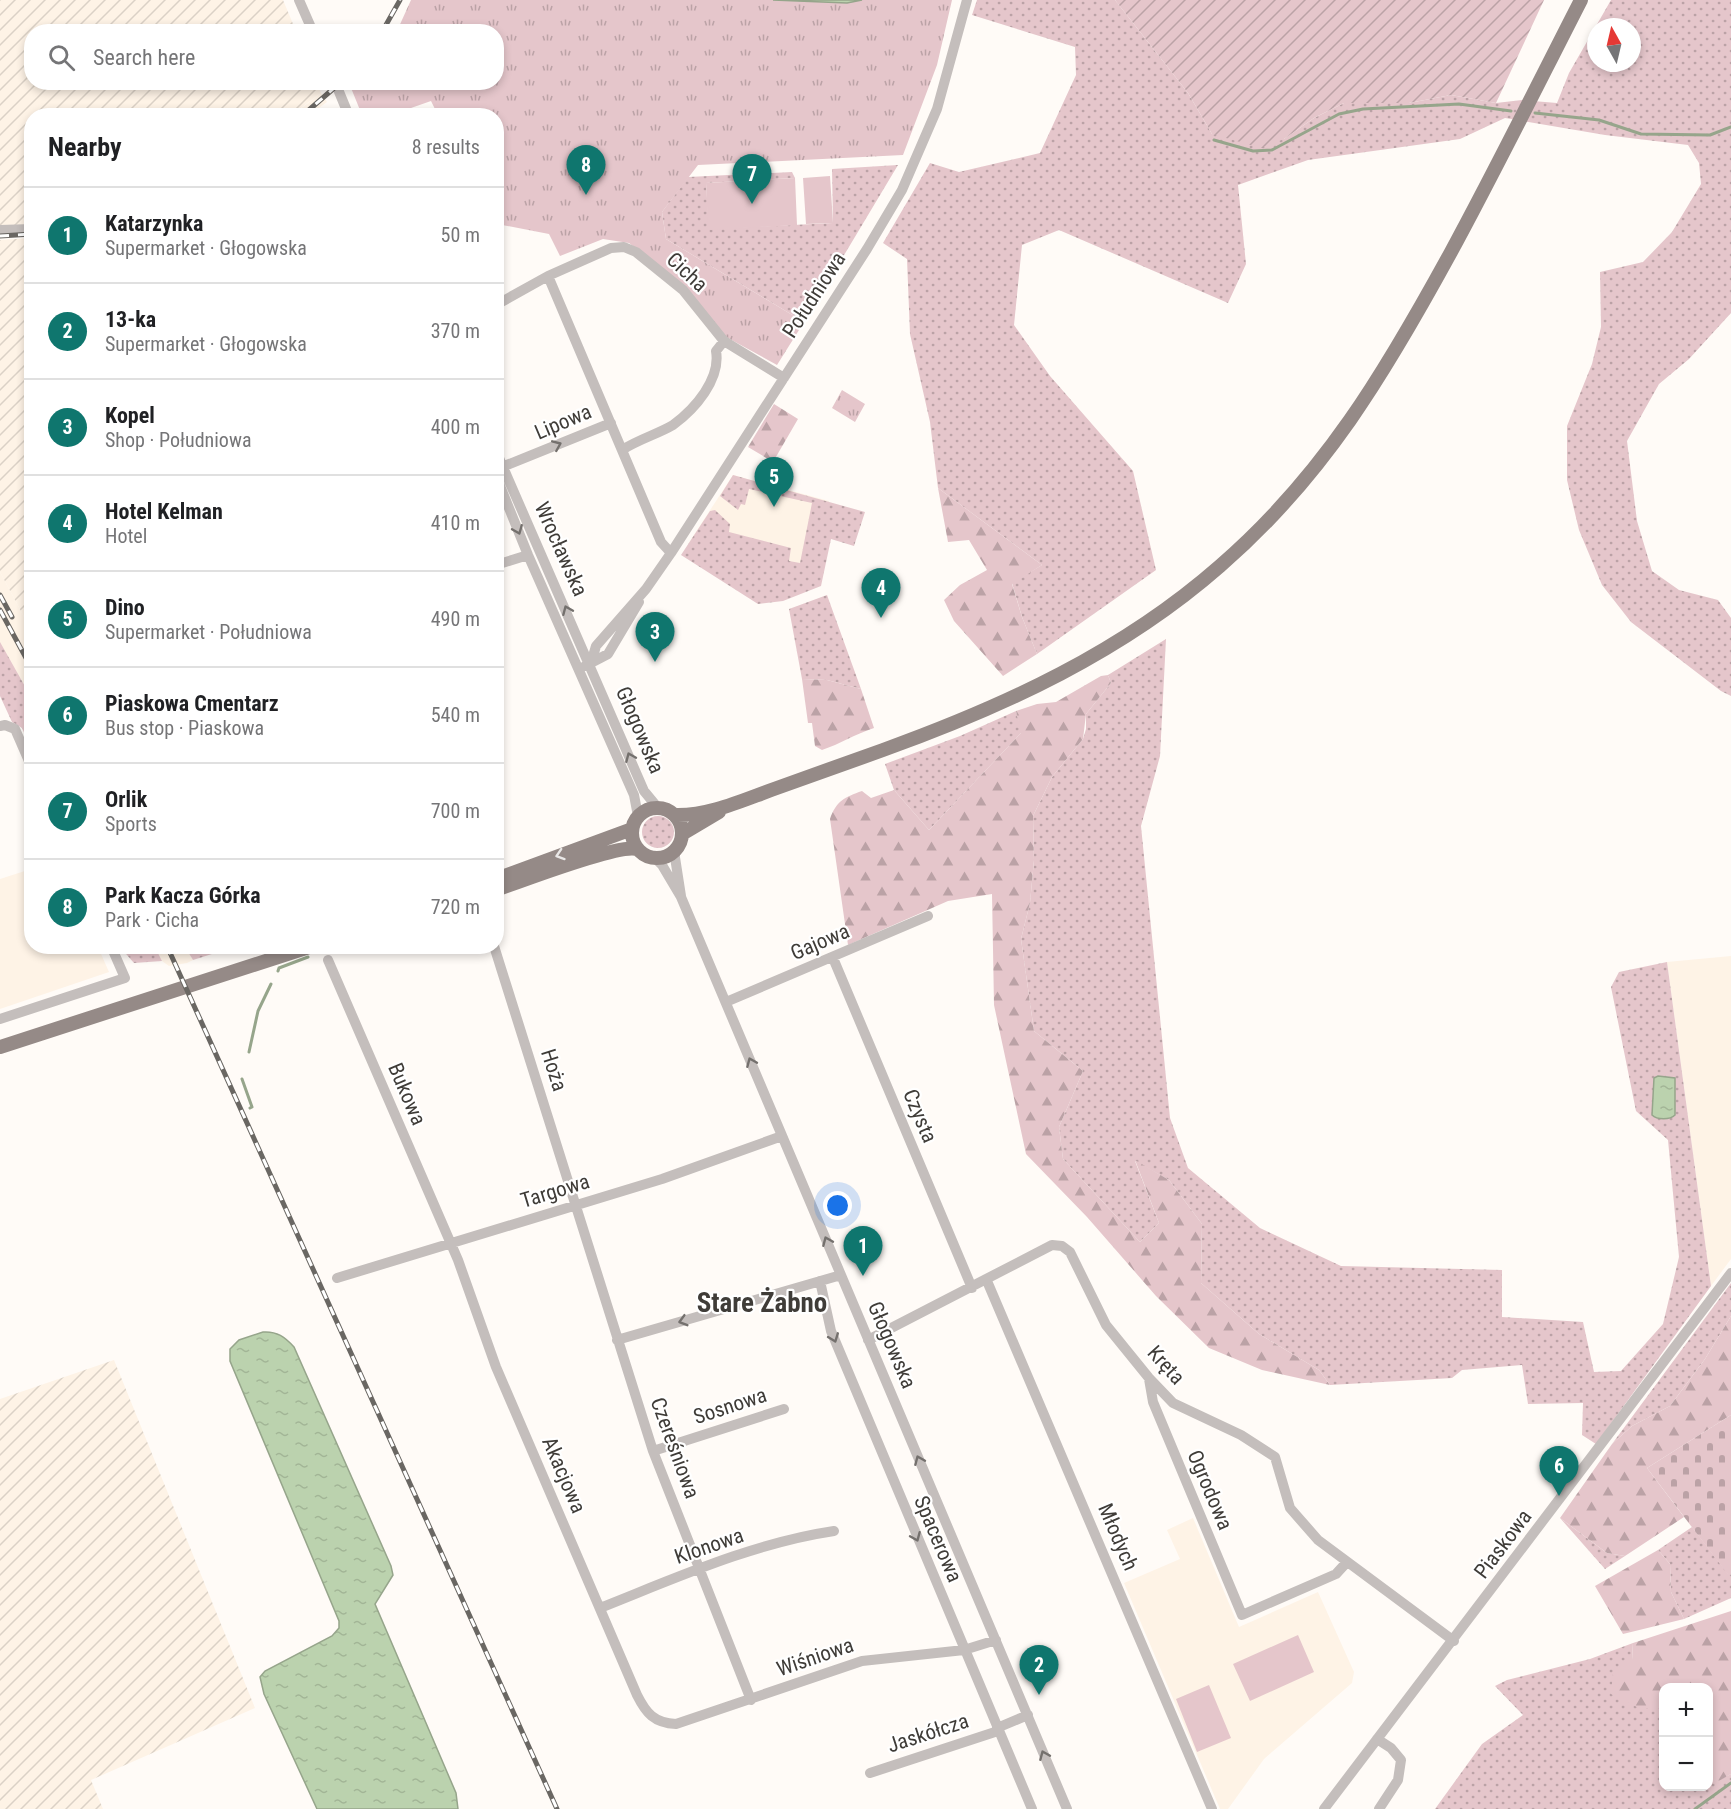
<!DOCTYPE html>
<meta charset="utf-8">
<style>
:root{--surface:#fff;--page:#f2f2f2;--text:#202124;--muted:#757577;--line:#e0e0e0;--accent:#0f766e}
body{margin:0;font-family:"Roboto Condensed",sans-serif;background:var(--page);color:var(--text)}
.controls{position:absolute;right:18px;bottom:18px;display:grid;overflow:hidden;border-radius:12px;box-shadow:0 3px 9px #0003}
.controls button{width:54px;height:54px;display:grid;place-items:center;padding:0;border:0;border-bottom:2px solid var(--line);background:var(--surface);color:var(--text);font:30px sans-serif}
.compass{position:absolute;left:1587px;top:18px;width:54px;height:54px;border-radius:50%;background:var(--surface);box-shadow:0 3px 9px #0003;rotate:352deg}
.you{position:absolute;left:838px;top:1206px;width:21px;height:21px;margin:-15px;border:4px solid #fff;border-radius:50%;background:#1a73e8;box-shadow:0 0 0 9px #1a73e833}
.badge{display:grid;place-items:center;width:39px;height:39px;border-radius:50%;background:var(--accent);color:#fff;font-size:20px;font-weight:700}
.pin{position:absolute;translate:-50% -50px;filter:drop-shadow(0 2px 3px #0008)}
.pin::after{content:'';position:absolute;top:32px;width:21px;height:18px;background:inherit;clip-path:polygon(0 0,100% 0,50% 100%)}
.list{margin:0;padding:0;list-style:none}
h2{display:flex;justify-content:space-between;align-items:center;height:78px;margin:0;padding:0 24px;font-size:26px}
h2 small{font-size:20px;font-weight:400;color:var(--muted)}
.list li{display:grid;grid-template-columns:39px 1fr auto;gap:18px;align-items:center;box-sizing:border-box;height:96px;padding:0 24px;border-top:2px solid var(--line)}
.list b{display:block;font-size:22px;white-space:nowrap}
.list p{margin:0;font-size:20px;white-space:nowrap;color:var(--muted)}
.list em{font-size:20px;font-style:normal;color:var(--muted)}
.icon{flex:none;width:33px;height:33px;fill:none;stroke:currentColor;stroke-width:2;stroke-linecap:round;stroke-linejoin:round}
.map{position:relative;flex:none;width:1731px;height:1809px;overflow:hidden}
.search{position:absolute;background:var(--surface);box-shadow:0 3px 9px #0003;left:24px;top:24px;width:480px;height:66px;display:flex;align-items:center;gap:15px;box-sizing:border-box;padding:0 21px;border-radius:24px;color:var(--muted);font-size:22px}
.panel{position:absolute;background:var(--surface);box-shadow:0 3px 9px #0003;left:24px;top:108px;width:480px;height:846px;border-radius:24px}
.map>svg:first-child{display:block}
.built{fill:#fef3e6}
.industrial{fill:url(#industrial-furrows)}
.grass{fill:url(#grass-dots);fill-rule:evenodd}
.forest{fill:url(#forest-firs)}
.cemetery{fill:url(#cemetery-stones)}
.park{fill:url(#park-tufts)}
.garden{fill:url(#garden-furrows)}
.pitch{fill:#e5c6cb}
.water{fill:url(#water-ripples);stroke:#96a58b;stroke-width:1.5}
.lines{fill:none;stroke-linecap:round;stroke-linejoin:round}
.stream{stroke:#96a58b;stroke-width:3}
.minor{stroke:#c4bebc;stroke-width:10}
.major{stroke:#958a87;stroke-width:14}
.rail-casing{stroke:#6a6763;stroke-width:5}
.rail{stroke:#fff;stroke-width:3;stroke-dasharray:9;stroke-linecap:butt}
.oneway{stroke:#74706d}
.oneway2{stroke:#eae8e7}
.labels{text-anchor:middle;dominant-baseline:central;stroke-width:4.5;stroke-linejoin:round;paint-order:stroke}
.street-label{font-size:21px;fill:#3f3c38;stroke:#fff}
.district-label{font-size:27px;font-weight:bold;fill:#3f3c38;stroke:#fff}
</style>
<div class="map">
<svg width="1731" height="1809" viewBox="0 0 1731 1809">
<defs>
<pattern id="industrial-furrows" width="10" height="10" patternUnits="userSpaceOnUse" patternTransform="scale(1.5)"><rect width="10" height="10" fill="#fef3e6"/><path d="M-1 1l2-2M0 10L10 0M9 11l2-2" fill="none" stroke="#dbd1c6"/></pattern>
<pattern id="grass-dots" width="8" height="8" patternUnits="userSpaceOnUse" patternTransform="scale(1.5)"><rect width="8" height="8" fill="#e5c6cb"/><path d="M2 2h.1M6 6h.1" fill="none" stroke="#bba2a6" stroke-width="1.8" stroke-linecap="round"/></pattern>
<pattern id="forest-firs" width="22" height="20" patternUnits="userSpaceOnUse" patternTransform="scale(1.5)"><rect width="22" height="20" fill="#e5c6cb"/><path d="M5 1l3.5 6h-7zM16 11l3.5 6h-7z" fill="#bba2a6"/></pattern>
<pattern id="cemetery-stones" width="16" height="16" patternUnits="userSpaceOnUse" patternTransform="scale(1.5)"><rect width="16" height="16" fill="#e5c6cb"/><path d="M2 7V4a2 2 0 0 1 4 0v3zM10 15v-3a2 2 0 0 1 4 0v3z" fill="#bba2a6"/></pattern>
<pattern id="park-tufts" width="24" height="20" patternUnits="userSpaceOnUse" patternTransform="scale(1.5)"><rect width="24" height="20" fill="#e5c6cb"/><path d="M3 7l-1-3M5 7V3M7 7l1-3M15 17l-1-3M17 17v-4M19 17l1-3" fill="none" stroke="#bba2a6"/></pattern>
<pattern id="garden-furrows" width="10" height="10" patternUnits="userSpaceOnUse" patternTransform="scale(1.5)"><rect width="10" height="10" fill="#e5c6cb"/><path d="M-1 1l2-2M0 10L10 0M9 11l2-2" fill="none" stroke="#bba2a6"/></pattern>
<pattern id="water-ripples" width="26" height="14" patternUnits="userSpaceOnUse" patternTransform="scale(1.5)"><rect width="26" height="14" fill="#bbd2ae"/><path d="M2 4q2-2 4 0t4 0M15 11q2-2 4 0t4 0" fill="none" stroke="#a2b596"/></pattern>
</defs>
<rect width="100%" height="100%" fill="#fffbf7"/>
<!-- built -->
<path class="built" d="M 321,93 L 327,102 L 309,115 L 291,116 Z
M 733,475 L 829,501 L 814,574 L 688,544 Z
M 0,572 L 31,630 L 31,697 L 0,643 Z
M 31,869 L 32,946 L 98,947 L 109,972 L 0,1009 L 0,879 Z
M 155,947 L 185,947 L 193,960 L 187,963 L 169,966 L 162,961 Z
M 1731,956 L 1731,1259 L 1711,1286 L 1667,962 Z
M 1193,1518 L 1239,1627 L 1318,1592 L 1354,1672 L 1352,1683 L 1264,1759 L 1228,1809 L 1220,1809 L 1124,1583 L 1180,1559 L 1167,1530 Z"/>
<!-- industrial -->
<path class="industrial" d="M 0,0 L 283,0 L 296,31 L 32,32 L 32,82 L 317,82 L 321,93 L 291,115 L 32,116 L 31,231 L 0,232 Z
M 31,238 L 32,238 L 31,630 L 0,572 L 0,240 Z
M 114,1360 L 255,1708 L 91,1780 L 103,1809 L 0,1809 L 0,1399 Z"/>
<!-- grass -->
<path class="grass" d="M 977,0 L 1115,0 L 1188,93 L 1212,134 L 1284,139 L 1314,118 L 1344,103 L 1409,103 L 1451,95 L 1496,103 L 1522,100 L 1557,103 L 1569,73 L 1611,0 L 1731,0 L 1731,313 L 1689,359 L 1659,384 L 1627,441 L 1637,521 L 1652,571 L 1679,590 L 1718,600 L 1731,618 L 1731,696 L 1721,691 L 1631,622 L 1602,585 L 1579,530 L 1567,480 L 1567,426 L 1592,364 L 1601,327 L 1600,272 L 1643,262 L 1672,232 L 1701,184 L 1699,163 L 1688,145 L 1605,135 L 1505,118 L 1460,139 L 1308,160 L 1238,185 L 1246,264 L 1228,303 L 1059,230 L 1022,245 L 1014,325 L 1050,376 L 1133,471 L 1156,570 L 1037,654 L 1022,617 L 1012,583 L 1042,565 L 938,488 L 930,422 L 910,334 L 907,259 L 883,243 L 930,163 L 959,172 L 1040,153 L 1076,75 L 1075,47 L 972,15 ZM 1596,27 L 1632,27 L 1632,63 L 1596,63 Z
M 898,165 L 804,322 L 666,239 L 662,212 L 688,177 L 792,172 L 795,178 L 706,183 L 709,229 L 833,223 L 832,169 Z
M 733,475 L 865,512 L 854,546 L 831,539 L 821,586 L 783,601 L 758,604 L 681,555 L 710,511 L 715,510 L 730,524 L 729,532 L 791,548 L 789,561 L 800,563 L 812,503 L 749,489 L 745,505 L 741,504 L 738,510 L 720,496 Z
M 827,595 L 861,689 L 827,680 L 802,679 L 789,609 Z
M 1166,639 L 1160,756 L 1141,826 L 1170,1118 L 1188,1168 L 1260,1228 L 1341,1266 L 1502,1270 L 1502,1317 L 1583,1322 L 1594,1372 L 1621,1371 L 1663,1324 L 1679,1257 L 1668,1140 L 1636,1111 L 1611,987 L 1619,972 L 1667,962 L 1711,1286 L 1596,1444 L 1582,1435 L 1583,1403 L 1528,1404 L 1522,1365 L 1462,1370 L 1452,1378 L 1330,1385 L 1319,1370 L 1259,1334 L 1201,1283 L 1202,1224 L 1169,1180 L 1135,1161 L 1159,1223 L 1140,1242 L 1063,1159 L 1059,1127 L 1083,1071 L 1034,1031 L 1021,939 L 1030,903 L 1034,860 L 1033,816 L 1052,777 L 1083,739 L 1086,729 L 1086,714 L 1111,683 L 1108,675 Z
M 0,642 L 31,697 L 31,748 L 22,728 L 12,722 L 0,696 Z
M 1016,711 L 1022,732 L 929,830 L 894,790 L 885,764 L 960,736 Z
M642 832a16 16 0 1 1 32 0a16 16 0 1 1-32 0Z
M 120,947 L 155,947 L 162,961 L 134,963 Z
M 185,947 L 234,947 L 193,960 Z
M 1731,1283 L 1731,1316 L 1705,1359 L 1670,1406 L 1632,1426 L 1612,1444 Z
M 1560,1518 L 1607,1553 L 1625,1556 L 1605,1569 Z
M 1692,1527 L 1729,1575 L 1731,1574 L 1731,1598 L 1684,1619 L 1671,1592 L 1670,1564 L 1658,1550 Z
M 1633,1643 L 1632,1660 L 1639,1708 L 1663,1708 L 1664,1786 L 1708,1786 L 1709,1776 L 1717,1781 L 1731,1774 L 1731,1809 L 1435,1809 L 1482,1744 L 1523,1715 L 1495,1686 L 1507,1680 L 1590,1659 Z"/>
<!-- forest -->
<path class="forest" d="M 774,404 L 798,419 L 773,462 L 748,447 Z
M 938,488 L 1042,565 L 1012,584 L 1022,617 L 1037,654 L 1003,676 L 954,621 L 944,600 L 960,585 L 987,570 L 969,540 L 948,542 Z
M 1108,675 L 1111,683 L 1086,714 L 1083,739 L 1052,777 L 1033,816 L 1034,860 L 1030,903 L 1021,939 L 1034,1031 L 1083,1071 L 1059,1127 L 1063,1159 L 1140,1242 L 1159,1223 L 1135,1160 L 1169,1180 L 1202,1224 L 1201,1283 L 1259,1334 L 1319,1370 L 1330,1385 L 1262,1370 L 1209,1348 L 1156,1296 L 1087,1217 L 1026,1154 L 994,1005 L 992,894 L 948,901 L 848,945 L 830,819 C 836,801 845,797 862,791 L 871,798 L 894,790 L 929,830 L 1021,733 L 1016,711 L 1037,704 L 1056,702 L 1101,676 Z
M 802,679 L 827,680 L 861,689 L 874,728 C 855,734 840,744 822,750 L 815,746 L 812,723 L 808,723 Z
M 1731,1316 L 1731,1415 L 1647,1468 L 1684,1517 L 1625,1556 L 1607,1553 L 1560,1518 L 1612,1444 L 1632,1426 L 1670,1406 L 1705,1359 Z
M 1658,1550 L 1670,1564 L 1671,1592 L 1684,1619 L 1623,1634 L 1595,1586 Z
M 1731,1611 L 1731,1774 L 1717,1782 L 1709,1776 L 1708,1688 L 1664,1688 L 1663,1708 L 1639,1708 L 1611,1694 L 1613,1673 L 1632,1660 L 1633,1643 Z"/>
<!-- cemetery -->
<path class="cemetery" d="M 1731,1415 L 1731,1574 L 1729,1576 L 1647,1468 Z"/>
<!-- park -->
<path class="park" d="M 411,0 L 952,0 L 937,65 L 903,155 L 698,165 L 662,212 L 666,239 L 804,322 L 777,365 L 717,332 L 687,288 L 629,243 L 603,239 L 560,256 L 549,234 L 497,224 L 496,116 L 438,115 L 431,101 L 391,115 L 362,115 L 349,83 L 496,82 L 496,32 L 397,31 Z
M 842,390 L 865,404 L 855,422 L 832,408 Z"/>
<!-- garden -->
<path class="garden" d="M 1115,0 L 1544,0 L 1496,103 L 1451,95 L 1409,103 L 1344,103 L 1314,118 L 1284,139 L 1261,148 L 1212,134 L 1188,93 Z"/>
<!-- pitch -->
<path class="pitch" d="M 830,176 L 833,223 L 806,224 L 803,178 Z
M 795,178 L 797,225 L 708,230 L 706,183 Z
M 1298,1635 L 1314,1672 L 1250,1701 L 1233,1664 Z
M 1209,1685 L 1231,1738 L 1197,1752 L 1176,1699 Z"/>
<!-- water -->
<path class="water" d="M 773,0 L 862,0 L 847,3 Z
M 1658,1076 L 1675,1078 L 1675,1115 C 1670,1120 1657,1120 1652,1115 L 1654,1078 Z
M 263,1332 C 277,1331 285,1337 294,1347 L 391,1566 L 393,1575 L 375,1604 L 456,1793 L 458,1809 L 317,1809 L 264,1694 L 260,1677 L 265,1671 L 332,1636 L 339,1628 L 339,1621 L 230,1361 L 230,1349 L 239,1340 Z"/>
<g class="lines">
<!-- stream -->
<path class="stream" d="M 1535,113 L 1599,120 L 1641,134 L 1710,135 L 1731,127
M 1214,140 L 1253,151 L 1272,150 L 1339,114 L 1363,109 L 1459,104 L 1511,111
M 278,971 L 279,968 L 308,957
M 249,1052 L 258,1011 L 271,984
M 242,1079 L 252,1107 L 250,1108
M 1695,1809 L 1731,1783"/>
<!-- minor -->
<path class="minor" d="M 299,0 L 313,32
M 335,82 L 349,116
M 0,230 L 32,229
M 548,276 L 661,542 L 671,553
M 496,305 L 548,276 L 611,248 L 624,247 L 636,252 L 683,290 L 724,341 L 784,378
M 622,450 C 639,439 658,434 673,425 C 695,409 721,379 716,351 L 724,341
M 496,451 L 644,791 L 658,808
M 497,469 L 611,423
M 496,476 L 528,555 L 634,795 L 638,816
M 496,565 L 528,555
M 591,663 L 596,646 L 646,589 L 671,553 L 867,249 L 902,190 L 937,109 L 967,0
M 585,666 L 608,654 L 639,602
M 0,726 L 5,725 L 15,729 L 32,768
M 674,851 L 681,896
M 655,858 L 662,865 L 681,897 L 1067,1809
M 494,946 L 653,1451 L 751,1700
M 833,958 L 972,1288
M 328,960 L 458,1260 L 496,1367 L 637,1695 C 646,1713 654,1723 676,1724 L 862,1661 L 964,1650 L 996,1640
M 726,1002 L 928,916
M 0,1019 L 125,978 L 111,946
M 337,1278 L 662,1179 L 782,1136
M 820,1281 L 831,1331 L 1032,1809
M 987,1281 L 1212,1809
M 617,1340 L 841,1275
M 868,1340 L 1052,1245 L 1062,1246 L 1070,1252 L 1106,1325 L 1149,1378 L 1173,1403 L 1241,1435 L 1275,1457 L 1290,1508 L 1318,1540 L 1454,1641
M 1149,1379 L 1153,1402 L 1242,1615 L 1336,1574 L 1347,1562
M 653,1451 L 784,1409
M 600,1608 C 676,1578 753,1543 834,1531
M 997,1728 L 1028,1715
M 1377,1739 L 1391,1748 L 1401,1760 L 1398,1780 L 1379,1809
M 870,1773 L 998,1731
M 1324,1809 L 1731,1273"/>
<!-- major -->
<path class="major" d="M632 833a25 25 0 1 1 50 0a25 25 0 1 1-50 0Z
M 675,815 C 709,816 743,800 774,789 C 811,776 847,763 883,750 C 1005,706 1122,652 1220,566 C 1324,476 1386,371 1451,252 C 1496,169 1538,84 1581,0
M 682,834 L 719,812
M 496,879 L 632,829
M 496,890 C 521,881 618,844 637,849
M 0,1047 L 312,946"/>
<!-- rail casing -->
<g class="rail-casing">
<path id="rail" d="M 382,32 L 400,0
M 302,116 L 341,82
M 0,236 L 32,234
M 0,595 L 12,617
M 0,610 L 32,669
M 167,946 L 557,1809"/>
</g>
<!-- rail -->
<use href="#rail" class="rail"/>
</g>
<!-- one-way arrows -->
<defs><path id="oneway-chevron" d="M-2-3.5L2.5 0L-2 3.5" fill="none" stroke-width="1.6" stroke-linecap="round" stroke-linejoin="round" transform="scale(1.5)"/></defs>
<g class="oneway">
<use href="#oneway-chevron" transform="translate(557 445) rotate(-23)"/>
<use href="#oneway-chevron" transform="translate(518 530) rotate(68)"/>
<use href="#oneway-chevron" transform="translate(567 610) rotate(-113)"/>
<use href="#oneway-chevron" transform="translate(630 757) rotate(-113)"/>
<use href="#oneway-chevron" transform="translate(751 1062) rotate(-113)"/>
<use href="#oneway-chevron" transform="translate(827 1241) rotate(-113)"/>
<use href="#oneway-chevron" transform="translate(683 1321) rotate(164)"/>
<use href="#oneway-chevron" transform="translate(834 1338) rotate(69)"/>
<use href="#oneway-chevron" transform="translate(919 1460) rotate(-113)"/>
<use href="#oneway-chevron" transform="translate(916 1537) rotate(67)"/>
<use href="#oneway-chevron" transform="translate(1044 1755) rotate(-113)"/>
</g>
<use class="oneway2" href="#oneway-chevron" transform="translate(560 855) rotate(162)"/>
<g class="labels">
<!-- street labels -->
<g class="street-label">
<text transform="translate(687 272) rotate(43)">Cicha</text>
<text transform="translate(814 295) rotate(-57)">Południowa</text>
<text transform="translate(563 422) rotate(-23)">Lipowa</text>
<text transform="translate(561 549) rotate(66)">Wrocławska</text>
<text transform="translate(640 730) rotate(67)">Głogowska</text>
<text transform="translate(820 942) rotate(-23)">Gajowa</text>
<text transform="translate(554 1070) rotate(72)">Hoża</text>
<text transform="translate(407 1094) rotate(67)">Bukowa</text>
<text transform="translate(920 1116) rotate(67)">Czysta</text>
<text transform="translate(555 1191) rotate(-17)">Targowa</text>
<text transform="translate(892 1345) rotate(67)">Głogowska</text>
<text transform="translate(1166 1365) rotate(48)">Kręta</text>
<text transform="translate(730 1406) rotate(-18)">Sosnowa</text>
<text transform="translate(675 1448) rotate(70)">Czereśniowa</text>
<text transform="translate(564 1475) rotate(67)">Akacjowa</text>
<text transform="translate(1210 1490) rotate(67)">Ogrodowa</text>
<text transform="translate(1118 1537) rotate(67)">Młodych</text>
<text transform="translate(938 1539) rotate(67)">Spacerowa</text>
<text transform="translate(1503 1544) rotate(-53)">Piaskowa</text>
<text transform="translate(709 1546) rotate(-19)">Klonowa</text>
<text transform="translate(815 1657) rotate(-19)">Wiśniowa</text>
<text transform="translate(928 1733) rotate(-18)">Jaskółcza</text>
</g>
<!-- district labels -->
<g class="district-label">
<text x="762" y="1303">Stare Żabno</text>
</g>
</g>
</svg>
<div class="controls">
<button>+</button>
<button>−</button>
</div>
<svg class="compass" viewBox="-18 -18 36 36"><path d="M0-13l5 13h-10z" fill="#e53935"/><path d="M0 13l5-13h-10z" fill="#757577"/></svg>
<div class="you"></div>
<div class="pin badge" style="left:863px;top:1276px">1</div>
<div class="pin badge" style="left:1039px;top:1695px">2</div>
<div class="pin badge" style="left:655px;top:662px">3</div>
<div class="pin badge" style="left:881px;top:618px">4</div>
<div class="pin badge" style="left:774px;top:507px">5</div>
<div class="pin badge" style="left:1559px;top:1496px">6</div>
<div class="pin badge" style="left:752px;top:204px">7</div>
<div class="pin badge" style="left:586px;top:195px">8</div>
<div class="search"><svg class="icon" aria-label="search" viewBox="0 0 24 24"><circle cx="10" cy="10" r="6"/><path d="M15 15l6 6"/></svg>Search here</div>
<section class="panel">
<h2>Nearby<small>8 results</small></h2>
<ul class="list">
<li><span class="badge">1</span><div><b>Katarzynka</b><p>Supermarket · Głogowska</p></div><em>50 m</em></li>
<li><span class="badge">2</span><div><b>13-ka</b><p>Supermarket · Głogowska</p></div><em>370 m</em></li>
<li><span class="badge">3</span><div><b>Kopel</b><p>Shop · Południowa</p></div><em>400 m</em></li>
<li><span class="badge">4</span><div><b>Hotel Kelman</b><p>Hotel</p></div><em>410 m</em></li>
<li><span class="badge">5</span><div><b>Dino</b><p>Supermarket · Południowa</p></div><em>490 m</em></li>
<li><span class="badge">6</span><div><b>Piaskowa Cmentarz</b><p>Bus stop · Piaskowa</p></div><em>540 m</em></li>
<li><span class="badge">7</span><div><b>Orlik</b><p>Sports</p></div><em>700 m</em></li>
<li><span class="badge">8</span><div><b>Park Kacza Górka</b><p>Park · Cicha</p></div><em>720 m</em></li>
</ul>
</section>
</div>
